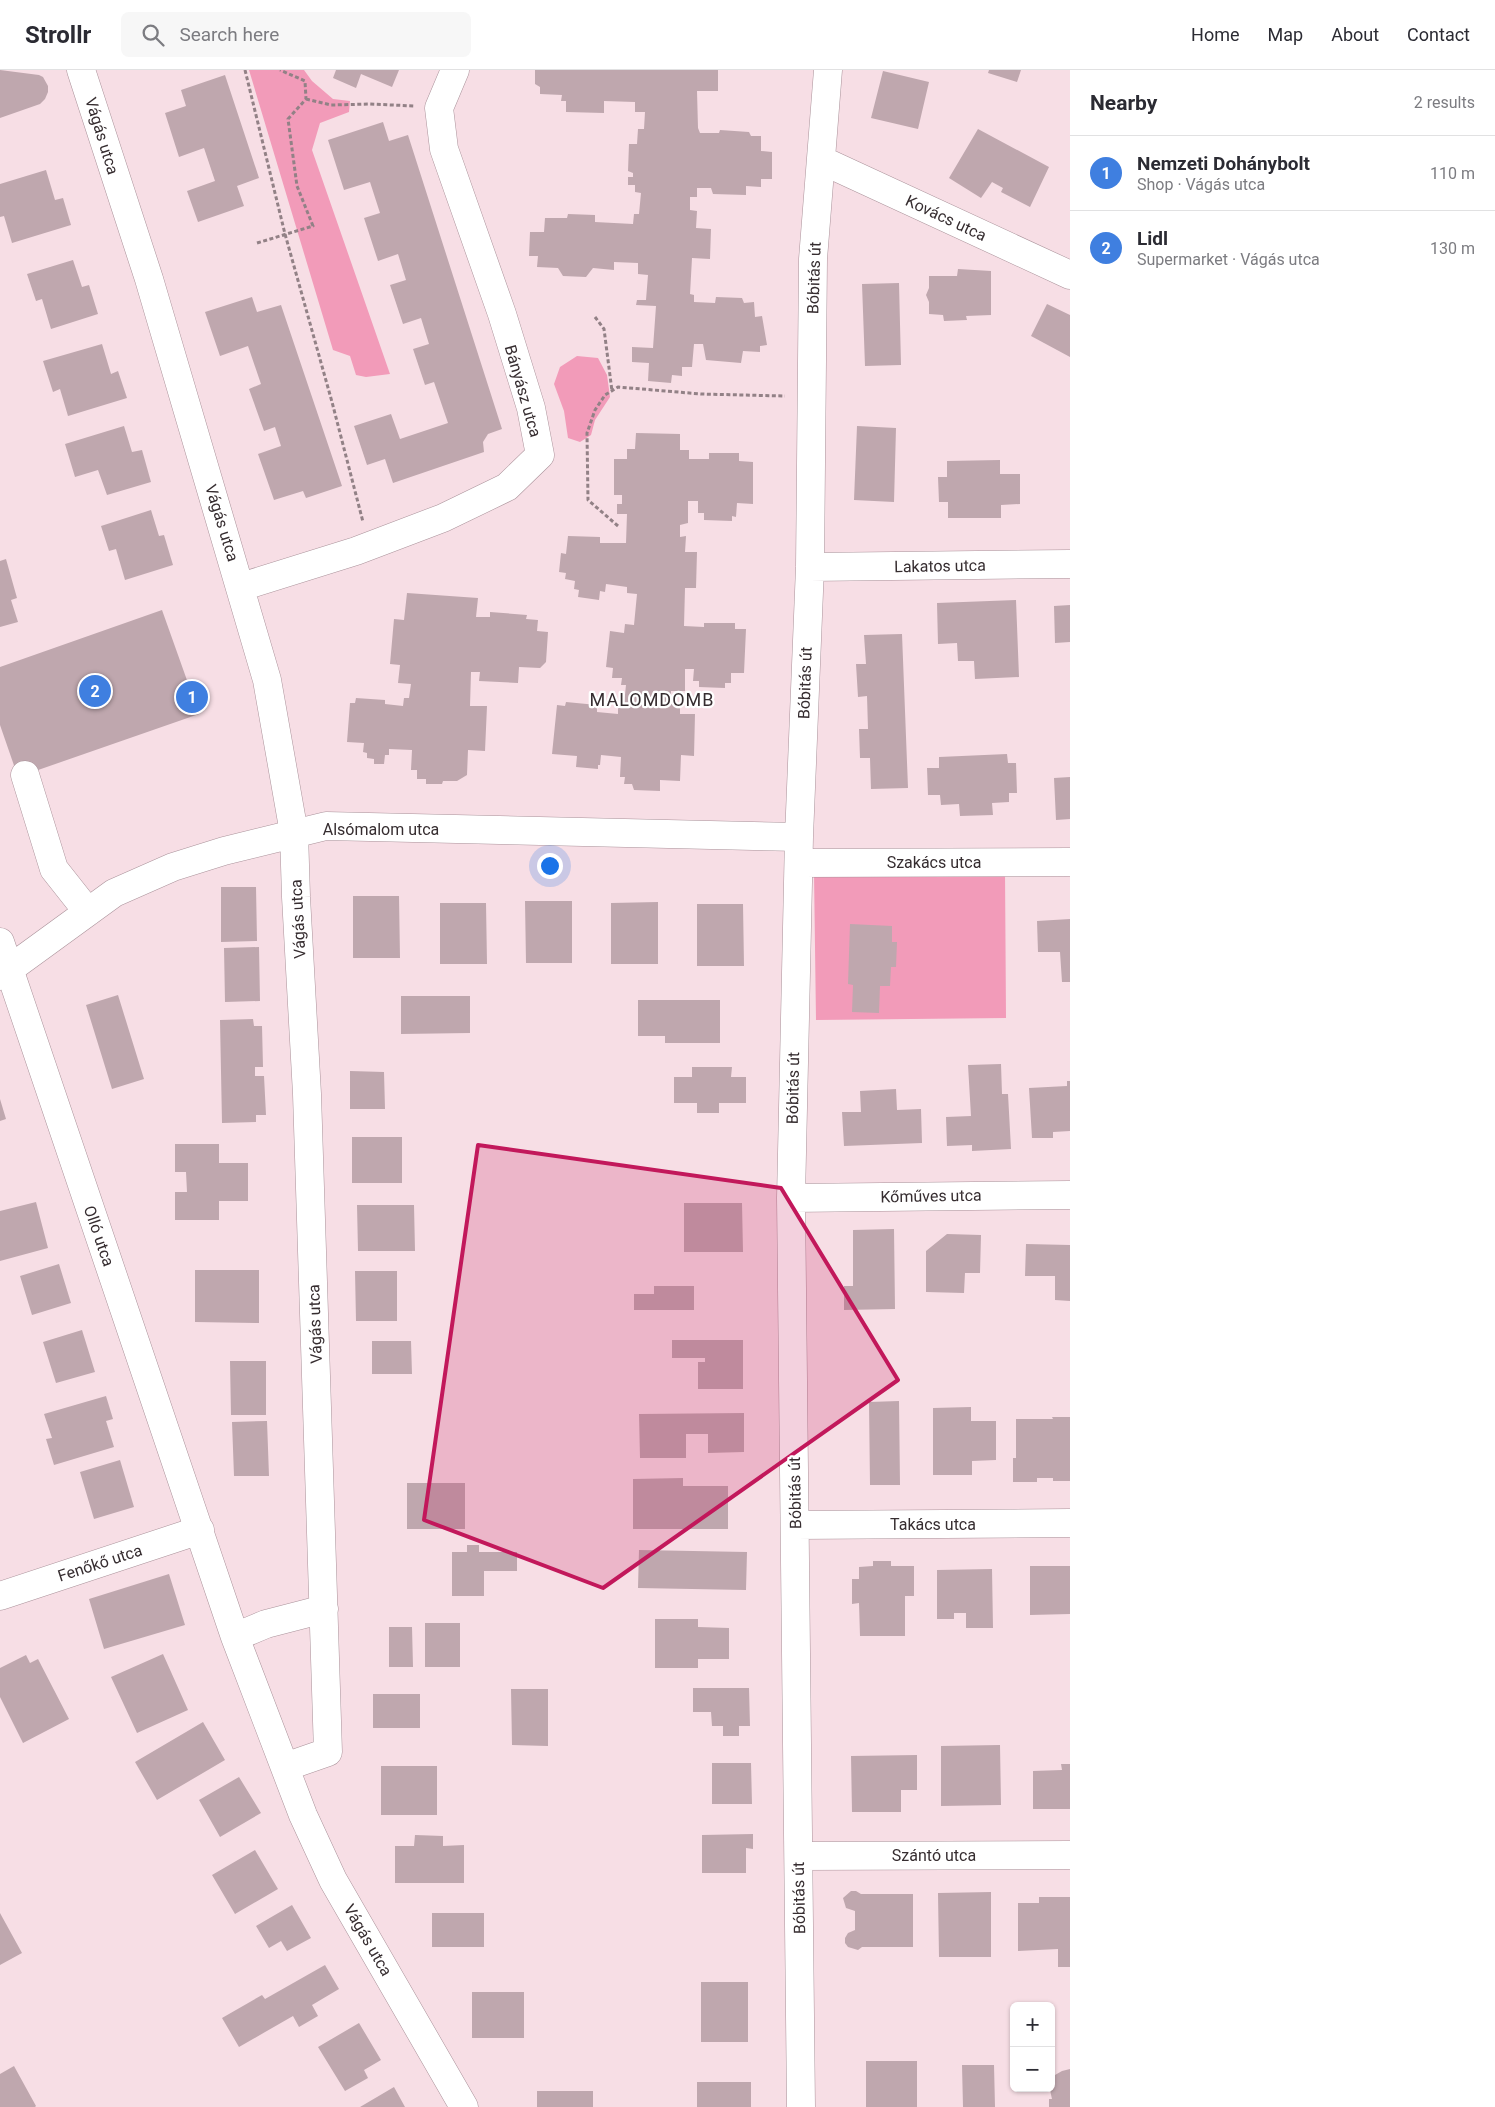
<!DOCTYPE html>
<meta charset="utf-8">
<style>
:root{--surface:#fff;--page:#f7f7f7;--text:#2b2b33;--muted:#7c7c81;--line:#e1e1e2;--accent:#d93025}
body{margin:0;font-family:Roboto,sans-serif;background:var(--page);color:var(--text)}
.controls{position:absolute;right:15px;bottom:15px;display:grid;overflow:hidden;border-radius:8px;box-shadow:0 1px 4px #0004}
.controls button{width:45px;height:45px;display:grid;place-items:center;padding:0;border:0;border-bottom:1px solid var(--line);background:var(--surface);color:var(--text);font:25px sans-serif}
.you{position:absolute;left:549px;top:795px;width:18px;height:18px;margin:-12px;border:4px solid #fff;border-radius:50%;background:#1a73e8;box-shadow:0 0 0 8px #1a73e833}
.badge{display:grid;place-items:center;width:32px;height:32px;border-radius:50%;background:var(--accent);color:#fff;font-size:16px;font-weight:700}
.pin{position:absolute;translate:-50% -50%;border:2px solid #fff;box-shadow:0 1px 5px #0006}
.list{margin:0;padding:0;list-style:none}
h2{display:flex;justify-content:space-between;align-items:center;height:65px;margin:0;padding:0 20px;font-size:21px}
h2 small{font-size:16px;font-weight:400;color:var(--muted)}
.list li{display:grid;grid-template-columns:32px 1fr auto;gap:15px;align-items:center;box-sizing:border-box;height:75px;padding:0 20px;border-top:1px solid var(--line)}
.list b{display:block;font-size:19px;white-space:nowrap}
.list p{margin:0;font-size:16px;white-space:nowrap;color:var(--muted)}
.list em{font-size:16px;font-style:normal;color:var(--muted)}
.icon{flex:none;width:28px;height:28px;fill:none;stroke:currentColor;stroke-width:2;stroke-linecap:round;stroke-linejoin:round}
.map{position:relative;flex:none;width:1070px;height:2037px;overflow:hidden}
header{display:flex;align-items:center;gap:30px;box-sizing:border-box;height:70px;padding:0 25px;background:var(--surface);border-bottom:1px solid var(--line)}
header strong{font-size:24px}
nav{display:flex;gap:28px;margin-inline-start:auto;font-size:18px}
.search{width:350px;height:45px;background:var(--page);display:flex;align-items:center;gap:12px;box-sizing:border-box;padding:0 18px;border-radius:8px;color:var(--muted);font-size:19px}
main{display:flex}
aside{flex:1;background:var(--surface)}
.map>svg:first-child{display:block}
.green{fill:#f29bb9}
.building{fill:#bfa7ae}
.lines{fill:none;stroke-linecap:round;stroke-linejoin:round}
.minor-casing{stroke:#aa929a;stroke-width:29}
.path{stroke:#928186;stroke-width:3;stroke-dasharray:4 2.5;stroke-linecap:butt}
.minor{stroke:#fff;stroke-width:28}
.marked{fill:#c2185b;fill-opacity:0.2;stroke:#c2185b;stroke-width:4;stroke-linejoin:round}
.labels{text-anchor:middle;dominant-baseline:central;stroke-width:4.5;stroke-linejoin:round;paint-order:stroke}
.street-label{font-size:16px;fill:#362d30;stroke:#fff}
.neighbourhood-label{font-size:18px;letter-spacing:1px;fill:#362d30;stroke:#fff}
</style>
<header>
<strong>Strollr</strong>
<div class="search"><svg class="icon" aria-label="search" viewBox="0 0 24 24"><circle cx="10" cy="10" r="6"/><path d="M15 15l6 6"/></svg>Search here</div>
<nav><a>Home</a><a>Map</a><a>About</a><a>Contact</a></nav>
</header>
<main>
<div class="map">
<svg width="1070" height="2037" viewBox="0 0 1070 2037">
<rect width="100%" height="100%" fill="#f7dee5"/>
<!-- green -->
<path class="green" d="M 249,0 L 304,0 L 312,11 L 333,29 L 350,31 L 349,42 L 320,53 L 312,80 L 390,304 L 366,307 L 356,305 L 350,286 L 333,280 Z
M 577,286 L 598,288 L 607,305 L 610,327 L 595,350 L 591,365 L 580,372 L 568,368 L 564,341 L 554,314 L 560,297 Z
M 1005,801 L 1006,948 L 816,950 L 814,803 Z"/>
<!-- building -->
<path class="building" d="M 0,0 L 39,5 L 43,7 L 48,16 L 48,22 L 45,29 L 40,34 L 0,48 Z
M 336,0 L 399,0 L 392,17 L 361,4 L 356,18 L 333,8 Z
M 535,0 L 718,0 L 718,21 L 697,21 L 698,58 L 700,63 L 719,63 L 720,60 L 749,62 L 751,66 L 761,66 L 761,81 L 772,82 L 772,109 L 761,109 L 761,117 L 746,116 L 746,125 L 713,124 L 711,118 L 697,118 L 697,127 L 690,127 L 690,140 L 697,141 L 696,158 L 711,159 L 710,189 L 692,188 L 690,224 L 694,225 L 694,232 L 715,233 L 716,227 L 742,228 L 744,233 L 754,232 L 755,247 L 762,246 L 767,275 L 760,276 L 760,282 L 743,281 L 741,293 L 706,290 L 703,274 L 694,274 L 692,297 L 682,297 L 682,306 L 672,305 L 671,313 L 648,311 L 649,293 L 632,292 L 632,277 L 653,278 L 656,236 L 636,235 L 637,230 L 646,230 L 648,205 L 638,204 L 638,193 L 614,192 L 614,200 L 593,198 L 586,207 L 563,206 L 558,198 L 537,197 L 538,186 L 529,186 L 530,162 L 544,162 L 545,148 L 567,148 L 568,144 L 595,145 L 595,152 L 633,154 L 634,144 L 639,144 L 641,123 L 635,122 L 635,115 L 628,115 L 628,107 L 633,107 L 633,103 L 628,101 L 629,74 L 637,74 L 638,59 L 644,59 L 645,42 L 635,42 L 635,32 L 604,31 L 604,43 L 566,42 L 566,31 L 561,31 L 562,25 L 540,24 L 540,17 L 535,14 Z
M 989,0 L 1021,0 L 1017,12 L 988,3 Z
M 883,1 L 929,12 L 918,59 L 871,48 Z
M 225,5 L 259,108 L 237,116 L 244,136 L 198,152 L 187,121 L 215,111 L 204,78 L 179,87 L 165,43 L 186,36 L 181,20 Z
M 383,52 L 389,71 L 408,65 L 502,359 L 488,364 L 483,372 L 484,382 L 393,413 L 385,389 L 367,395 L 354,356 L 391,344 L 400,369 L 448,353 L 434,312 L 425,315 L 413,279 L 429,274 L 421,248 L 403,254 L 390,215 L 406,210 L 398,184 L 378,191 L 364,148 L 380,143 L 370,112 L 344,120 L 328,70 Z
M 978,59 L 1049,97 L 1030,137 L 1001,122 L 1003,118 L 992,112 L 981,128 L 949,108 Z
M 46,100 L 55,130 L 63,128 L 71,155 L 12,173 L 4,146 L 0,147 L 0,114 Z
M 73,190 L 82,217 L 89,215 L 98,244 L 51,259 L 42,229 L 36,231 L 27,204 Z
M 958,199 L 991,201 L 991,245 L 966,246 L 967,250 L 944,251 L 943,245 L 929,244 L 929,232 L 926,225 L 929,218 L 929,206 L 957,206 Z
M 899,213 L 901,295 L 865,296 L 862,214 Z
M 252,227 L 257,242 L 281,235 L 342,416 L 306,428 L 303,421 L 274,430 L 258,384 L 281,376 L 275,357 L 264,361 L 249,319 L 261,314 L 248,276 L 220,286 L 205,242 Z
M 1047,234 L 1070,245 L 1070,287 L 1031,266 Z
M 102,274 L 111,304 L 118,301 L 127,328 L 68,346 L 60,319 L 53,322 L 43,291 Z
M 124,356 L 132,382 L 142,380 L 151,412 L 107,425 L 98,400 L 75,407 L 65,374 Z
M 857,356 L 896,358 L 894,432 L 854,430 Z
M 636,363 L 680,364 L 680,380 L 689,380 L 689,389 L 709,389 L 709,383 L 739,383 L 739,391 L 753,392 L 753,434 L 737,433 L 736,447 L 732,446 L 732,451 L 704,450 L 704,443 L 698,443 L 698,431 L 688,431 L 688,453 L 680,455 L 680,467 L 686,466 L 685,482 L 697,482 L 696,518 L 685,518 L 684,556 L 704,557 L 704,553 L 735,553 L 735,559 L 746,559 L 744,603 L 731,603 L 731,613 L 725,613 L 725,618 L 699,617 L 699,611 L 693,611 L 694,599 L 685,599 L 685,621 L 671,621 L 671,634 L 680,634 L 680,644 L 695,644 L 694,686 L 681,685 L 680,711 L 660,710 L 660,721 L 634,720 L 632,714 L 624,714 L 625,707 L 620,707 L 621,687 L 601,685 L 600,695 L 598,695 L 598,699 L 576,697 L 577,686 L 552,684 L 557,635 L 565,636 L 566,632 L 597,635 L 597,642 L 618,644 L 618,634 L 624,634 L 626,615 L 621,615 L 622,608 L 612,608 L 613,598 L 606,597 L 610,561 L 624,563 L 625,554 L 634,555 L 637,524 L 627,523 L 627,517 L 606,514 L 605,522 L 600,521 L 599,530 L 578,527 L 579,520 L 574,519 L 575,511 L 565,509 L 566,503 L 559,502 L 561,483 L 566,484 L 568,466 L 600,467 L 600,473 L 626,473 L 627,444 L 617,444 L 617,434 L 622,434 L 622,425 L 614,425 L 614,389 L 627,389 L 627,379 L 635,379 Z
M 1000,390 L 1000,404 L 1020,404 L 1020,434 L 1001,435 L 1001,448 L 948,448 L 948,432 L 939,432 L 938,407 L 947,407 L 947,391 Z
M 151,440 L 159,466 L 164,465 L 173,495 L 125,510 L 116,479 L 109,481 L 101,456 Z
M 6,489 L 17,528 L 11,530 L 18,552 L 0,557 L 0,491 Z
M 407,523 L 478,528 L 476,547 L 490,547 L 490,542 L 527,545 L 526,549 L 538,550 L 537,561 L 548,562 L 546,592 L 540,598 L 519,597 L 518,613 L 479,611 L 480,602 L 471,602 L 470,636 L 487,636 L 485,681 L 468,680 L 467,705 L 457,711 L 443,711 L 442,714 L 426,714 L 426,709 L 417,709 L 417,700 L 411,700 L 412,680 L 389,679 L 389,685 L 385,685 L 384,694 L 374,694 L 374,689 L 367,688 L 367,683 L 363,682 L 364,673 L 347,672 L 350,633 L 355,633 L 356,628 L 385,630 L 385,634 L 403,636 L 404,628 L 409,628 L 411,614 L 398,613 L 400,595 L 390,594 L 394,549 L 404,550 Z
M 1016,530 L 1019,607 L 975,609 L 974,591 L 958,591 L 957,573 L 938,574 L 937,533 Z
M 1070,535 L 1070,572 L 1055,573 L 1054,536 Z
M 162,540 L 199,644 L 18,707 L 0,655 L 0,597 Z
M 902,564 L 908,718 L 871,719 L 870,688 L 860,688 L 859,659 L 868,659 L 867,626 L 858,627 L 856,594 L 866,594 L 864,565 Z
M 1007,684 L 1008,693 L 1016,693 L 1017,723 L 1009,723 L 1009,732 L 992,733 L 993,745 L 960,746 L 959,734 L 941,735 L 940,725 L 928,725 L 927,698 L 939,698 L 939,687 Z
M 1070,707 L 1070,749 L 1056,750 L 1054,708 Z
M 221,817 L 256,817 L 257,871 L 221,872 Z
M 353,826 L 399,826 L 400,888 L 353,888 Z
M 525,831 L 572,831 L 572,893 L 526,893 Z
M 658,832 L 658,894 L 611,894 L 611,833 Z
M 440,833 L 486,833 L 487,894 L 440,894 Z
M 697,834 L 743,834 L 744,896 L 697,896 Z
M 1070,849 L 1070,912 L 1062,912 L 1060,882 L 1038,882 L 1037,851 Z
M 850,854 L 892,856 L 892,872 L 897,872 L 896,897 L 891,897 L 890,916 L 880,916 L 879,943 L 852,942 L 853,915 L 848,914 Z
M 259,877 L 260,931 L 225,932 L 224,878 Z
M 118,925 L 144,1009 L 112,1019 L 86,935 Z
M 401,926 L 470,926 L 470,963 L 401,964 Z
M 638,930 L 720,930 L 720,973 L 665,973 L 665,966 L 638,966 Z
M 253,949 L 254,956 L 262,956 L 263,997 L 255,997 L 255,1006 L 264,1006 L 266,1045 L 256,1045 L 256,1052 L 222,1053 L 220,950 Z
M 1001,994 L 1002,1024 L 1008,1024 L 1011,1079 L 972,1081 L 972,1075 L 947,1076 L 946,1047 L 971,1046 L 968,995 Z
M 692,997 L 732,997 L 731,1007 L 746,1007 L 746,1033 L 719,1033 L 719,1043 L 697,1043 L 697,1033 L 674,1033 L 674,1007 L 692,1007 Z
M 350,1001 L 384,1002 L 385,1039 L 350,1039 Z
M 1067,1011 L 1070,1011 L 1070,1061 L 1053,1062 L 1053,1068 L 1032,1068 L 1029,1018 L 1067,1016 Z
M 896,1019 L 897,1040 L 921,1039 L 922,1073 L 844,1076 L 842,1042 L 861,1042 L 860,1021 Z
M 0,1029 L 6,1049 L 0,1051 Z
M 352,1067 L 402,1067 L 402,1113 L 352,1113 Z
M 175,1074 L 219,1074 L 219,1093 L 248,1093 L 248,1131 L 219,1131 L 219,1150 L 175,1150 L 175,1122 L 187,1122 L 186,1102 L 175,1102 Z
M 36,1132 L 48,1178 L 0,1191 L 0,1141 Z
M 684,1133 L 742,1133 L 743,1182 L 684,1182 Z
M 357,1135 L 414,1135 L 415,1181 L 358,1181 Z
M 894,1159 L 895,1239 L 844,1240 L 844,1216 L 853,1216 L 853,1160 Z
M 947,1164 L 981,1165 L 980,1203 L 965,1203 L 964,1223 L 926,1222 L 926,1181 Z
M 1026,1174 L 1070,1175 L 1070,1231 L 1055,1230 L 1055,1206 L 1025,1206 Z
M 59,1194 L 71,1233 L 32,1245 L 20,1206 Z
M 195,1200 L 259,1200 L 259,1253 L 195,1252 Z
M 355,1201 L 397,1201 L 397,1251 L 356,1251 Z
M 654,1216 L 694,1216 L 694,1240 L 634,1240 L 634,1224 L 654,1224 Z
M 82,1260 L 95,1302 L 56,1313 L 43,1272 Z
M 672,1270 L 743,1270 L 743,1319 L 698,1319 L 698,1292 L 705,1292 L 705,1288 L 672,1288 Z
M 372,1271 L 411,1271 L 412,1304 L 372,1304 Z
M 230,1291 L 266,1291 L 266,1345 L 231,1345 Z
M 106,1326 L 113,1349 L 106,1351 L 114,1377 L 54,1395 L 46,1369 L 52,1368 L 44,1344 Z
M 899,1331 L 900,1415 L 870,1415 L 869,1332 Z
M 971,1337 L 971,1351 L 996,1351 L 996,1390 L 972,1391 L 972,1405 L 933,1405 L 933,1338 Z
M 744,1343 L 744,1382 L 708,1383 L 708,1364 L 686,1364 L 686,1388 L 640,1388 L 639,1344 Z
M 1052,1347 L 1070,1347 L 1070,1411 L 1053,1411 L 1053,1408 L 1037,1408 L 1037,1412 L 1013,1412 L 1013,1388 L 1016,1388 L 1016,1349 L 1053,1349 Z
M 267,1351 L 269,1406 L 234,1406 L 232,1352 Z
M 120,1390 L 134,1437 L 94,1449 L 80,1402 Z
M 683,1408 L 683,1416 L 728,1416 L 728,1459 L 633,1459 L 633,1409 Z
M 407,1413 L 465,1413 L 465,1459 L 407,1459 Z
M 467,1475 L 479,1475 L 479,1482 L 517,1482 L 517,1501 L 484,1501 L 484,1526 L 452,1526 L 452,1482 L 467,1482 Z
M 639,1480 L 747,1482 L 746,1520 L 638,1518 Z
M 873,1491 L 891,1491 L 891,1496 L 914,1496 L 914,1526 L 905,1526 L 905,1566 L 860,1566 L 859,1533 L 852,1534 L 852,1509 L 859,1509 L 859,1497 L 873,1496 Z
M 1030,1496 L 1070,1496 L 1070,1544 L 1030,1545 Z
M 992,1499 L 993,1558 L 966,1558 L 966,1543 L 954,1543 L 954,1549 L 937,1549 L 937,1500 Z
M 169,1504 L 185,1555 L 104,1579 L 89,1529 Z
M 655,1549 L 698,1549 L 698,1557 L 729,1558 L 729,1589 L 698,1589 L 698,1598 L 655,1598 Z
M 425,1553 L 460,1553 L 460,1597 L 425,1597 Z
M 389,1557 L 412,1557 L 413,1597 L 389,1597 Z
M 163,1584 L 188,1640 L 137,1663 L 111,1607 Z
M 26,1585 L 30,1593 L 38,1589 L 69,1649 L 23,1673 L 0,1627 L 0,1598 Z
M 693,1618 L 749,1618 L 750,1656 L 739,1656 L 739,1666 L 723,1666 L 723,1656 L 712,1656 L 711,1642 L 693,1642 Z
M 511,1619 L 548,1619 L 548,1676 L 512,1675 Z
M 373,1624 L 420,1624 L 420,1658 L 373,1658 Z
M 203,1652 L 225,1690 L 157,1730 L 135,1692 Z
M 1000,1675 L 1001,1735 L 941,1736 L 941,1676 Z
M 917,1685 L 917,1720 L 901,1720 L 901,1742 L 852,1742 L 851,1686 Z
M 712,1693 L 751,1693 L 752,1734 L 712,1734 Z
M 1061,1694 L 1070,1694 L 1070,1739 L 1033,1739 L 1033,1701 L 1062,1700 Z
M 381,1696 L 437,1696 L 437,1745 L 381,1745 Z
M 239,1707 L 261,1743 L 220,1767 L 199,1730 Z
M 753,1764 L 753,1779 L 746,1778 L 746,1803 L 702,1803 L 702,1765 Z
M 415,1765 L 443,1766 L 443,1776 L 464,1775 L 464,1813 L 395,1813 L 395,1776 L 414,1776 Z
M 255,1780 L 278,1819 L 235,1844 L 212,1805 Z
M 851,1821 L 856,1821 L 861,1824 L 913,1824 L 913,1877 L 862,1877 L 858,1880 L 848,1877 L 845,1873 L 845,1868 L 848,1863 L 855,1860 L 855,1841 L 846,1838 L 843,1828 Z
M 991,1822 L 991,1887 L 939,1887 L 938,1823 Z
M 1039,1827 L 1070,1827 L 1070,1897 L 1058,1897 L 1058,1879 L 1018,1881 L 1018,1833 L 1039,1833 Z
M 292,1835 L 311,1868 L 287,1881 L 281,1871 L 269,1878 L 256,1856 Z
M 0,1843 L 22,1883 L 0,1895 Z
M 432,1843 L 484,1843 L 484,1877 L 432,1877 Z
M 325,1895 L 339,1919 L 312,1935 L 318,1946 L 299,1957 L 293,1946 L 239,1977 L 222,1948 L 262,1925 L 265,1929 Z
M 701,1912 L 748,1912 L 748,1972 L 701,1972 Z
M 472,1922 L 524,1922 L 524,1968 L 472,1968 Z
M 359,1953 L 381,1990 L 364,2000 L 368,2008 L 345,2021 L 318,1977 Z
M 866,1991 L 917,1991 L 917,2037 L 866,2037 Z
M 962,1995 L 994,1995 L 995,2037 L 963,2037 Z
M 14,1996 L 36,2036 L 35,2037 L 0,2037 L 0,2004 Z
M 1070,1999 L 1070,2037 L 1049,2037 L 1049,2029 L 1052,2029 L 1050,2020 L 1051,2012 L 1055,2005 L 1062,2001 Z
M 697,2012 L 751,2012 L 751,2037 L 697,2037 Z
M 394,2017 L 405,2037 L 360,2037 Z
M 537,2021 L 593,2021 L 593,2037 L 537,2037 Z"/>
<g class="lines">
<!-- minor casing -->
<g class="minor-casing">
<path id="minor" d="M 81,0 L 149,209 L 267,610 L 294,763 L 296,827 L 307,1024 L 328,1682 L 285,1697
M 821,90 L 1070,205
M 810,497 L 1070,494
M 241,517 L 356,481 L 443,448 L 507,417 L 540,385 L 531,338 L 502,244 L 444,79 L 439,38 L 455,0
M 25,705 L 54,799 L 88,842
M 799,793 L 1070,792
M 0,872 L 235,1567 L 303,1745 L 333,1810 L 464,2037
M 0,906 L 114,823 L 173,797 L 224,781 L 326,756 L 799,767
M 791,1128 L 1070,1125
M 796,1455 L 1070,1453
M 0,1526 L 200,1460
M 235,1567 L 266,1554 L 324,1539
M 799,1786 L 1070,1785
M 801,2037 L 791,1128 L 799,767 L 810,497 L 813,189 L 828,0"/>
</g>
<!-- path -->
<path class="path" d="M 245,0 L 285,164 L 332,332 L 363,452
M 306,29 L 331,35 L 370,34 L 415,36
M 257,173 L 313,156 L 297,116 L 288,49 L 306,29 L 305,11 L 280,0
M 595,247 L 604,259 L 612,321
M 618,456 L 588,430 L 587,363 L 595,340 L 605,325 L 618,317 L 701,324 L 785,326"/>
<!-- minor -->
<use href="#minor" class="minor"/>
</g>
<!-- marked area -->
<path class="marked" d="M 478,1075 L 781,1118 L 898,1310 L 603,1518 L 424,1450 Z"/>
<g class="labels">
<!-- street labels -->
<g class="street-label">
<text transform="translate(102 66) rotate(73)">Vágás utca</text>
<text transform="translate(946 148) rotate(25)">Kovács utca</text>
<text transform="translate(814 208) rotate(-88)">Bóbitás út</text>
<text transform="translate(523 321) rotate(74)">Bányász utca</text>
<text transform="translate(222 453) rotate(73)">Vágás utca</text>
<text transform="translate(940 496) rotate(-1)">Lakatos utca</text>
<text transform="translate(805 613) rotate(-88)">Bóbitás út</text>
<text x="381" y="759">Alsómalom utca</text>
<text x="934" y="792">Szakács utca</text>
<text transform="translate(298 849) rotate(-93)">Vágás utca</text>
<text transform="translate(793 1018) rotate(-89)">Bóbitás út</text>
<text transform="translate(931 1126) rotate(-1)">Kőműves utca</text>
<text transform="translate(99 1166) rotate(71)">Olló utca</text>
<text transform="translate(315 1254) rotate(-92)">Vágás utca</text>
<text transform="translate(795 1423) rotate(-91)">Bóbitás út</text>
<text x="933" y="1454">Takács utca</text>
<text transform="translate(100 1493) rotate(-18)">Fenőkő utca</text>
<text x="934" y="1785">Szántó utca</text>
<text transform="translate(799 1828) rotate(-91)">Bóbitás út</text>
<text transform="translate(368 1870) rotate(60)">Vágás utca</text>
</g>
<!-- neighbourhood labels -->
<g class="neighbourhood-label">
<text x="652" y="629">MALOMDOMB</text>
</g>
</g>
</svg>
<div class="controls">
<button>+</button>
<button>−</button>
</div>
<div class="you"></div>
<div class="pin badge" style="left:192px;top:627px;background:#3f7fe0">1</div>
<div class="pin badge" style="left:95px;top:621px;background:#3f7fe0">2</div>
</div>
<aside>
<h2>Nearby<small>2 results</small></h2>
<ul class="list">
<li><span class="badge" style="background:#3f7fe0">1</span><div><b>Nemzeti Dohánybolt</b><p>Shop · Vágás utca</p></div><em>110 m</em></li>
<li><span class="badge" style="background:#3f7fe0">2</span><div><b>Lidl</b><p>Supermarket · Vágás utca</p></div><em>130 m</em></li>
</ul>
</aside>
</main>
